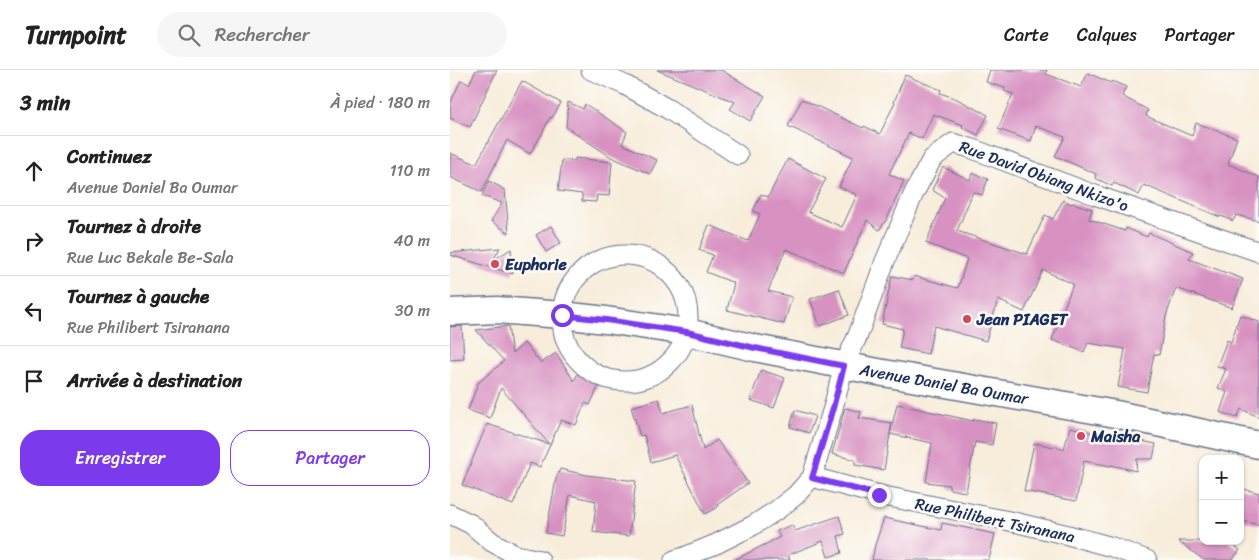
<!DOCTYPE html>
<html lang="fr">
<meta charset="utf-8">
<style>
:root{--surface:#fff;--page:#f6f6f6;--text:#222;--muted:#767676;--line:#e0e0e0;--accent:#7c3aed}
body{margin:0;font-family:Sriracha,sans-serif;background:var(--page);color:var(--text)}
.controls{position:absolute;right:15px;bottom:15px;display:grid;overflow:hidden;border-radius:10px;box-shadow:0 1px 4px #0004}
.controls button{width:45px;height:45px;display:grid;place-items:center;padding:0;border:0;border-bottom:1px solid var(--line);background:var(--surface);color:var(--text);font:25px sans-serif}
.stop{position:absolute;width:15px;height:15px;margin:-11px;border:4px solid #7c3aed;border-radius:50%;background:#fff}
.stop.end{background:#7c3aed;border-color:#fff;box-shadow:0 1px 5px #0008}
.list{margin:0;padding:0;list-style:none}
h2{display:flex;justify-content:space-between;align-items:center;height:65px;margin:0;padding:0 20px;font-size:21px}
h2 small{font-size:16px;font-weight:400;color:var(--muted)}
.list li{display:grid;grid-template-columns:32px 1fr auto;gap:15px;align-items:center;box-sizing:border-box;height:70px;padding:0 20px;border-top:1px solid var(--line)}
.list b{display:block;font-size:19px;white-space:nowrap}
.list p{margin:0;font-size:16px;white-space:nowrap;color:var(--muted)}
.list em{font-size:16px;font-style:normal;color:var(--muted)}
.actions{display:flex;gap:10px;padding:15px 20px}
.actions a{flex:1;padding:11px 0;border:1px solid var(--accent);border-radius:20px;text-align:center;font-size:18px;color:var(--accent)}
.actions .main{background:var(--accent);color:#fff}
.icon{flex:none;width:28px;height:28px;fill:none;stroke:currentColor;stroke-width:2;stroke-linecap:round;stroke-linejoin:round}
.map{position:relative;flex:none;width:809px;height:490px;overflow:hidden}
header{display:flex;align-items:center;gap:30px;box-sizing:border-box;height:70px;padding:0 25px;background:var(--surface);border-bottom:1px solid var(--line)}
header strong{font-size:24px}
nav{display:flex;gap:28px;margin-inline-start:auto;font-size:18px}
.search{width:350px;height:45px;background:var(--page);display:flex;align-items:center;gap:12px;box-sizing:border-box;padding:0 18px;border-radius:28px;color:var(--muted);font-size:19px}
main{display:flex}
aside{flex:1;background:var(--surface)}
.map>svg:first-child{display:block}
.building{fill:#d892c2}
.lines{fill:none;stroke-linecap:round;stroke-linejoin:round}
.street-casing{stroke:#68728a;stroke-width:21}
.secondary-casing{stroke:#68728a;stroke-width:29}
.street{stroke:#fff;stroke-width:19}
.secondary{stroke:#fff;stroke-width:26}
.route{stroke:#7c3aed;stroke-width:6}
.poi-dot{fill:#d1495b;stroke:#fdfcf7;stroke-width:2}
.labels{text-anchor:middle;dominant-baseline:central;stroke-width:5;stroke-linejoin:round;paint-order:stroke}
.street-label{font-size:16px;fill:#1b2f5e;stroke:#fdfcf7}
.poi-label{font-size:16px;font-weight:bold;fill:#1b2f5e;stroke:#fdfcf7;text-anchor:start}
</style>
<header>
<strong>Turnpoint</strong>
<div class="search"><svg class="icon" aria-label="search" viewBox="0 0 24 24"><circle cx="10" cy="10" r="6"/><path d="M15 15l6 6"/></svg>Rechercher</div>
<nav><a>Carte</a><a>Calques</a><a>Partager</a></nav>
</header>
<main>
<aside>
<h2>3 min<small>À pied · 180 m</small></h2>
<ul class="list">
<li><svg class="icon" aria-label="ahead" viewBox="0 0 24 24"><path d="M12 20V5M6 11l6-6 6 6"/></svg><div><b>Continuez</b><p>Avenue Daniel Ba Oumar</p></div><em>110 m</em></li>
<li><svg class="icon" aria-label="right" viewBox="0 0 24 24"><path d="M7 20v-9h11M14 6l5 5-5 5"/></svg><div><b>Tournez à droite</b><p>Rue Luc Bekale Be-Sala</p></div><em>40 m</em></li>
<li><svg class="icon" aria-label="left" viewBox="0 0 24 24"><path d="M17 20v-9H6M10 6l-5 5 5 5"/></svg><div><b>Tournez à gauche</b><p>Rue Philibert Tsiranana</p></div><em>30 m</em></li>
<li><svg class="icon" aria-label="arrive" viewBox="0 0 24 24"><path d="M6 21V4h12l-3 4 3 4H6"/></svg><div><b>Arrivée à destination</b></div></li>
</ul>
<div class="actions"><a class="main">Enregistrer</a><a>Partager</a></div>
</aside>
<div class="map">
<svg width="809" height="490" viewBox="0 0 809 490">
<rect width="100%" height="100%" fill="#fdfcf7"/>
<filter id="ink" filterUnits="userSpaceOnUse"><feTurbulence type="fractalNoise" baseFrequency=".02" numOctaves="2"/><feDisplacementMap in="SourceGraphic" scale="10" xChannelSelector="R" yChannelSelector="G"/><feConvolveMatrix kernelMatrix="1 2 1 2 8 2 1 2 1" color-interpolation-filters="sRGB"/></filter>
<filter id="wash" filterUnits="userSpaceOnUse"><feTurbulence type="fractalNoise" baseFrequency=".0096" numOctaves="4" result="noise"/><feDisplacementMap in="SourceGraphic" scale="20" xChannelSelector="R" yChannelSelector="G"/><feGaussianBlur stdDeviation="1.12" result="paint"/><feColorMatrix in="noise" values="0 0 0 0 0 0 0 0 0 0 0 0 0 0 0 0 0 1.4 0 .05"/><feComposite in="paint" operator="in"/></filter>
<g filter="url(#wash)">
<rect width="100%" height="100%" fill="#f8eddb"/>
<g id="blocks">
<!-- building -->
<path class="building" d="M 26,0 L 47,0 L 20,57 L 0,48 L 0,34 L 11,10 L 19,14 Z
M 207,0 L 271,0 L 315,26 L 300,51 L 280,39 L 285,32 Z
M 540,0 L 597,0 L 596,4 L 631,17 L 638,3 L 661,13 L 662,11 L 676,17 L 672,26 L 698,40 L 696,46 L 728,60 L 742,66 L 746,53 L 787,68 L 778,94 L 809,107 L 809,151 L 786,145 L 783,151 L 771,146 L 770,147 L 694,115 L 689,125 L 664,113 L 662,116 L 645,108 L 646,104 L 605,86 L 615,67 L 586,56 L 581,71 L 548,59 L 563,24 L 554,21 L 555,18 L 536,12 Z
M 455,5 L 491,20 L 490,23 L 507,29 L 538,45 L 528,65 L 512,57 L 513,55 L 483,44 L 472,69 L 459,63 L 439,104 L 454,111 L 437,149 L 429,160 L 417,150 L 394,203 L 336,179 L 318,221 L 342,227 L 334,254 L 277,240 L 284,213 L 256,202 L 263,185 L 249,180 L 259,155 L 298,171 L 310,144 L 303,141 L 311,124 L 318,127 L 338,89 L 376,109 L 358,142 L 392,157 L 407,125 L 389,117 L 403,87 L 338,56 L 352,29 L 413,58 L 414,56 L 430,64 L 445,32 L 444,32 Z
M 72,11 L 111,33 L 102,48 L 100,47 L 92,64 L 80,84 L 57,70 L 32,122 L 0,107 L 0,83 L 26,94 Z
M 118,32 L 133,39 L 135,34 L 177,62 L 172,74 L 207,90 L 200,104 L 161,87 L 116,57 Z
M 125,88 L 162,92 L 159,126 L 147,125 L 146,132 L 132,131 L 132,124 L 108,121 L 112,90 L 125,91 Z
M 493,97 L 520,110 L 522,103 L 538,109 L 532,125 L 523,122 L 507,161 L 577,184 L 595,145 L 603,149 L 613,130 L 621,134 L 622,133 L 642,139 L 639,149 L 675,161 L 676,158 L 697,167 L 699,163 L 743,182 L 739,189 L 793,209 L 782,238 L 726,218 L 716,246 L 709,285 L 704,284 L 697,322 L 668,317 L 675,279 L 638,273 L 634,282 L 602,270 L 623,214 L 593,200 L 574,242 L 548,230 L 536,271 L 484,256 L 478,284 L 449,278 L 453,259 L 432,254 L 442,206 L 463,210 L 464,206 L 508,218 L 517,189 L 476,173 L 495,128 L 482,120 Z
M 39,111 L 52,118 L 52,119 L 55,120 L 59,163 L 41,151 L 52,133 L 32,126 Z
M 101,156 L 111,173 L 96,182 L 86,165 Z
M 50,178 L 43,190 L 61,179 L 63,204 L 0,185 L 0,183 Z
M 389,219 L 399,245 L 370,256 L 360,229 Z
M 790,245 L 809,252 L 809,347 L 791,339 L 787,348 L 770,342 L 777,322 L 768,318 L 776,299 L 767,296 L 777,270 L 781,272 Z
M 12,256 L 14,289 L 0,290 L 0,257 Z
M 58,256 L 62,284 L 74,273 L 91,293 L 106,283 L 124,311 L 129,301 L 151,311 L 140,335 L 135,333 L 126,355 L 111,350 L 90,397 L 80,393 L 63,435 L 12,415 L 37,354 L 99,374 L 51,318 L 40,348 L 18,340 L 28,313 L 54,291 L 26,260 Z
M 311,300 L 335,308 L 324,338 L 300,330 Z
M 209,329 L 213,343 L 242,335 L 253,380 L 267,370 L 298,413 L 267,435 L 268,437 L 255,444 L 225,385 L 201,392 L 194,365 L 190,366 L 181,337 Z
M 447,334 L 523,351 L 524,349 L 546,353 L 542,375 L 525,372 L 516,422 L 499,419 L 499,415 L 476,412 L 482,373 L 440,364 L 434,400 L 405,395 L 405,390 L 382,384 L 395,338 L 411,342 L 409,348 L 442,353 L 440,364 Z
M 345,340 L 365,346 L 359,363 L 340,357 Z
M 620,357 L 647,364 L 648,361 L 667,365 L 666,366 L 706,374 L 703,389 L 687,389 L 686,401 L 661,395 L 661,396 L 634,391 L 626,431 L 574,421 L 584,373 L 614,379 Z
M 110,399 L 137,405 L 186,411 L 179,466 L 143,462 L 146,431 L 120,425 L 112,466 L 96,463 L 106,409 Z
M 790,418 L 809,423 L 809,455 L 790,450 Z
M 389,446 L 395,464 L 388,466 L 392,483 L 378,487 L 373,471 L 338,485 L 340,490 L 284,490 L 330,467 L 327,461 L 342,455 L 345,461 Z
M 434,448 L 491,460 L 492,453 L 545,464 L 539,490 L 422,490 L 425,475 Z
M 728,471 L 778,471 L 790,480 L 782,490 L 754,490 Z"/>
</g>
</g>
<g filter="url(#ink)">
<use href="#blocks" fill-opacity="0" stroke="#68728a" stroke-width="1"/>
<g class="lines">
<!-- street casing -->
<g class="street-casing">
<path id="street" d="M 141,0 L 175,15 L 218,39 L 288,85
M112 248a63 63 0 1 1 126 0a63 63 0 1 1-126 0Z
M 362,407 L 429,425 L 564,452 L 618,465 L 662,477 L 697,490
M 0,444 L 21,454 L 42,472 L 66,485 L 90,490
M 224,490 L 234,487 L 266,474 L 302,456 L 327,440 L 346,425 L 362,407 L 383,338 L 394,295 L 408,265 L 435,191 L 464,123 L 482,89 L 503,73 L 520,78 L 645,125 L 809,182"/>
</g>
<!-- secondary casing -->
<g class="secondary-casing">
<path id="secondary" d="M 0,242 L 47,240 L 112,245 L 156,250 L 237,262 L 305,278 L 428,302 L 666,344 L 809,375"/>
</g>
<!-- street -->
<use href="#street" class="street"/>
<!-- secondary -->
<use href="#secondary" class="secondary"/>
</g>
</g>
<g class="lines" filter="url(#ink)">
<!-- route -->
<path class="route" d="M 112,245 L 156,250 L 237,262 L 305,278 L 394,296 L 383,338 L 362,408 L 429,425"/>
</g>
<!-- markers -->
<g class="poi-dot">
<circle cx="45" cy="194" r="5"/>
<circle cx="517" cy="249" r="5"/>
<circle cx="631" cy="366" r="5"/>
</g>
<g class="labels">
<!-- street labels -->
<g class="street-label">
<text transform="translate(594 106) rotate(20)">Rue David Obiang Nkizo'o</text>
<text transform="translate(494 314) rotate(10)">Avenue Daniel Ba Oumar</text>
<text transform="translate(545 450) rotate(12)">Rue Philibert Tsiranana</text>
</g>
<!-- poi labels -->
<g class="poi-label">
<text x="55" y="194">Euphorie</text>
<text x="527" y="249">Jean PIAGET</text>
<text x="641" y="366">Maisha</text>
</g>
</g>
</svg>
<div class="controls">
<button>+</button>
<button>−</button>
</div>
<div class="stop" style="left:112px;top:245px"></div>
<div class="stop end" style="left:429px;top:425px"></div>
</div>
</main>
